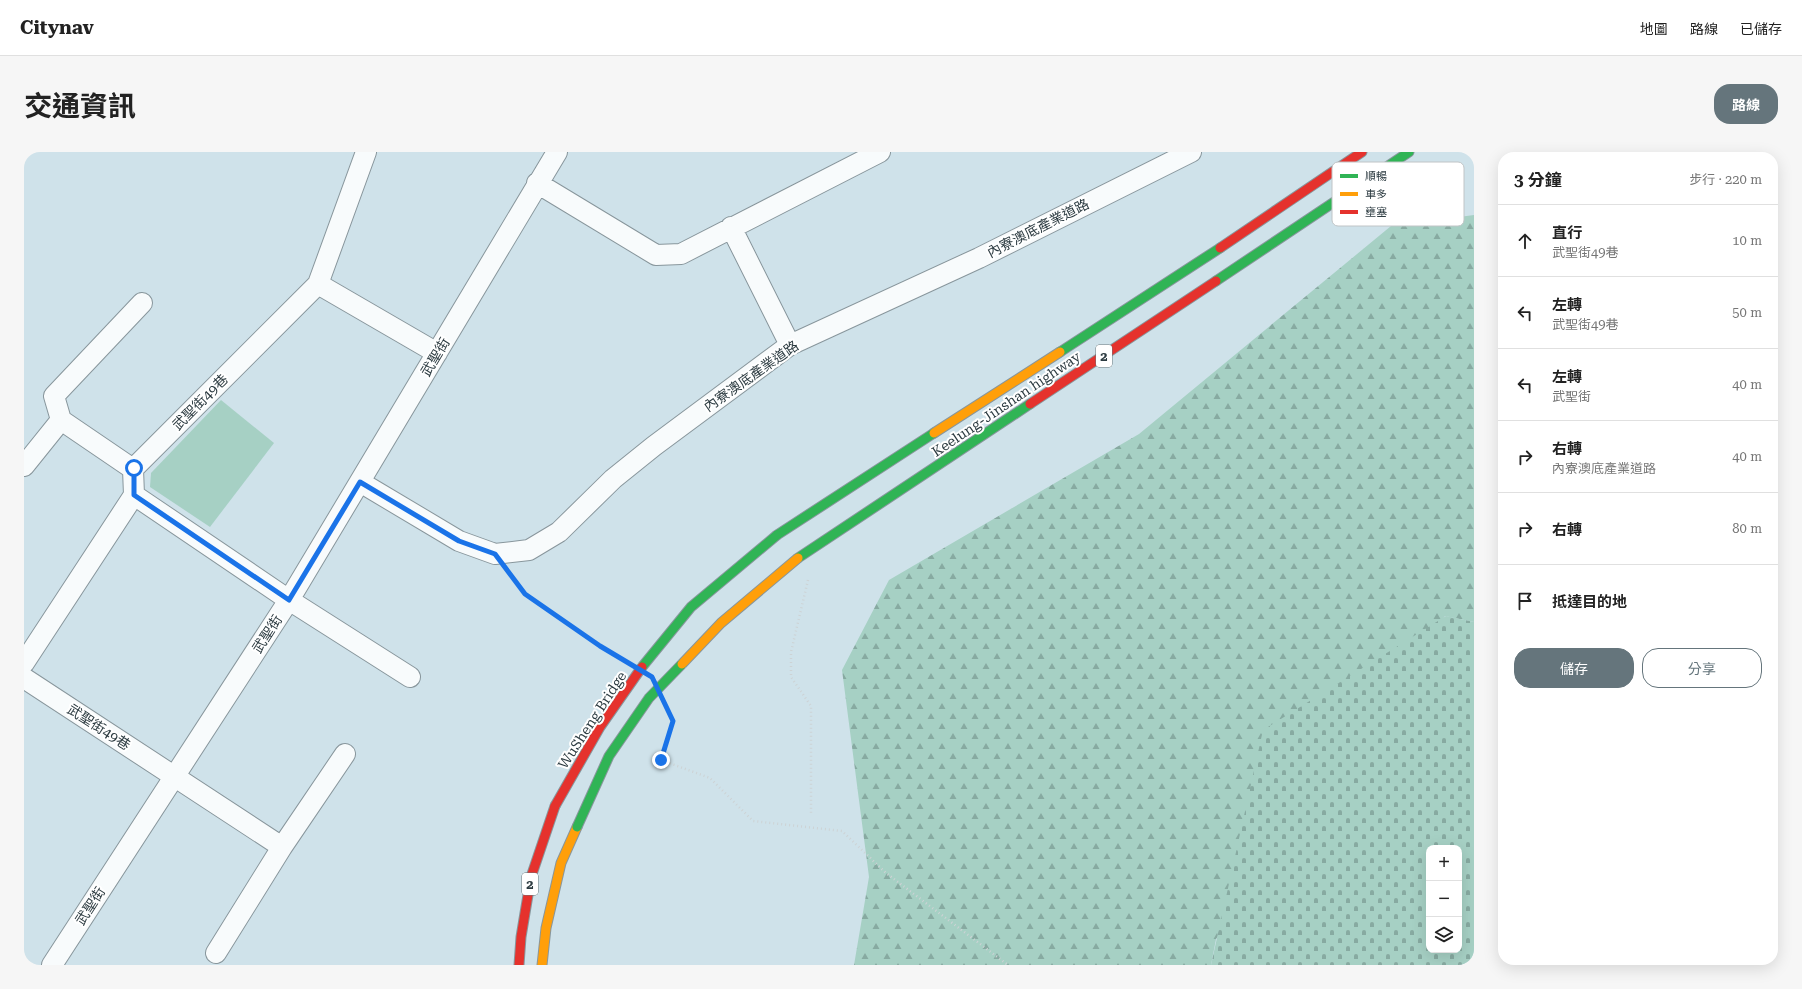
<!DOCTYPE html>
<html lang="zh-TW">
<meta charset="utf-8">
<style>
:root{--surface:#fff;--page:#f6f6f6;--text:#222;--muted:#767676;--line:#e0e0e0;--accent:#65757c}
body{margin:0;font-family:"Roboto Serif","Noto Sans TC",serif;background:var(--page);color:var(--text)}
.controls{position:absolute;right:12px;bottom:12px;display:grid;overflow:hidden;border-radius:8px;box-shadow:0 4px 16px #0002}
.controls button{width:36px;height:36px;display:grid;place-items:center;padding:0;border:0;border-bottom:1px solid var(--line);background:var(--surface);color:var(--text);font:20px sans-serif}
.stop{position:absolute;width:12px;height:12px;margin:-9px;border:3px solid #1a73e8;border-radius:50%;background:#fff}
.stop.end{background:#1a73e8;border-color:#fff;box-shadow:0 1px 4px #0008}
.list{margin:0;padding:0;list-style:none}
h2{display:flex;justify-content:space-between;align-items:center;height:52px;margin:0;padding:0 16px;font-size:17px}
h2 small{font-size:13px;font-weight:400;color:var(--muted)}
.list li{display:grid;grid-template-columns:26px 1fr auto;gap:12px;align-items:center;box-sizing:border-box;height:72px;padding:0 16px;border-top:1px solid var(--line)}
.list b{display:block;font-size:15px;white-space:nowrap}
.list p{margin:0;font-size:13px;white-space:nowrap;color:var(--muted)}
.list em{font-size:13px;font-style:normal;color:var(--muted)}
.actions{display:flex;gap:8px;padding:12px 16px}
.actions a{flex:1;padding:9px 0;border:1px solid var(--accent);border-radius:16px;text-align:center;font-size:14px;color:var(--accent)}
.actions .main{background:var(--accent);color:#fff}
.icon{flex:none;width:22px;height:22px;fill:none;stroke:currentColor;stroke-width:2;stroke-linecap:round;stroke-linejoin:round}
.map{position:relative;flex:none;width:1450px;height:813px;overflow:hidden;border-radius:16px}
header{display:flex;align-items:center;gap:24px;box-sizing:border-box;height:56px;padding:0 20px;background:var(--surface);border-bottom:1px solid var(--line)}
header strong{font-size:19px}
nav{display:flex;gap:22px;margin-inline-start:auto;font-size:14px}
.intro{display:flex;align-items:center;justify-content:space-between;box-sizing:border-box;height:96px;padding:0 24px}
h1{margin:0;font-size:28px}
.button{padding:10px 18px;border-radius:16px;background:var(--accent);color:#fff;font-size:14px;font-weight:700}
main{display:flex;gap:24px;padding:0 24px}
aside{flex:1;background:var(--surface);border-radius:16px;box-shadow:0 4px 16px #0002}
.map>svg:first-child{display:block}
.green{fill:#a6d0c4}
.forest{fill:url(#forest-firs)}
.cemetery{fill:url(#cemetery-stones);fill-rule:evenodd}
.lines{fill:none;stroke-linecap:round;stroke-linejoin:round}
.street-casing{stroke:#88969c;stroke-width:22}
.fast-casing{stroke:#88969c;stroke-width:11}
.slow-casing{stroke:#88969c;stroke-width:11}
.jam-casing{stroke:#88969c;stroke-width:11}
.path{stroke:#cdd3d5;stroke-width:2.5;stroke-dasharray:1 3;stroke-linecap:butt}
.street{stroke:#f8fbfc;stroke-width:20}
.fast{stroke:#30b455;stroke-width:9}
.slow{stroke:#ff9f0a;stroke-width:9}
.jam{stroke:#e5322d;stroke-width:9}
.fast-bridge-casing{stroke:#88969c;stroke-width:11;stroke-linecap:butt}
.slow-bridge-casing{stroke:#88969c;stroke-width:11;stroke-linecap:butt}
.jam-bridge-casing{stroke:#88969c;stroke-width:11;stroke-linecap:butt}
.fast-bridge{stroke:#30b455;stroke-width:9}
.slow-bridge{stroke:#ff9f0a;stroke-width:9}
.jam-bridge{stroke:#e5322d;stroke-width:9}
.route{stroke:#1a73e8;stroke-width:5}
.labels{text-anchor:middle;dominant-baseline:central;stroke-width:4;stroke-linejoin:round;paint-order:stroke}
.shield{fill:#fff;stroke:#6b767a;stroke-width:1}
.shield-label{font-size:13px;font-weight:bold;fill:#2c3b41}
.street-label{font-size:14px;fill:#2c3b41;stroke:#fff}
.key{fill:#fff;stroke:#c0c4c6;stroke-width:1}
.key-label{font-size:11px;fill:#2c3b41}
</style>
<header>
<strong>Citynav</strong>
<nav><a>地圖</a><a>路線</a><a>已儲存</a></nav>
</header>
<div class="intro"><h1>交通資訊</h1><a class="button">路線</a></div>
<main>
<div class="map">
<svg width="1450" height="813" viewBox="0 0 1450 813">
<defs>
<pattern id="forest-firs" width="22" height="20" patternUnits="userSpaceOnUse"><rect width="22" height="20" fill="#a6d0c4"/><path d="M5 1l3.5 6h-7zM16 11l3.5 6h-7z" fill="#87aaa1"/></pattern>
<pattern id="cemetery-stones" width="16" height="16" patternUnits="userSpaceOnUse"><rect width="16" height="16" fill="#a6d0c4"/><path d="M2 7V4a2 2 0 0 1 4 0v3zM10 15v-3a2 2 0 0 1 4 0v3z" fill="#87aaa1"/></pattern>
</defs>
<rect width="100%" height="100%" fill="#cfe2ea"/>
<!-- green -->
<path class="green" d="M 197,248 L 250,291 L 186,375 L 126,335 L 127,321 Z"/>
<!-- forest -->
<path class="forest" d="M 1450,63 L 1450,470 L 1421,464 L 1192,787 L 1187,813 L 830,813 L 845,725 L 818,518 L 865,428 L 1115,282 L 1367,74 Z"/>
<!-- cemetery -->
<path class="cemetery" d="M 1422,464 L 1450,470 L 1450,813 L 1187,813 L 1239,578 ZM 1405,696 L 1435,696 L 1435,798 L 1405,798 Z"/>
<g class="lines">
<!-- street casing -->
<g class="street-casing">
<path id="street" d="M 342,0 L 294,132 L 109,317 L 110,343 L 265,448 L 386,525
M 513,31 L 632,103 L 657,102 L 856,0
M 707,75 L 766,193
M 294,132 L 413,201
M 0,314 L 37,268
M 109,317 L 37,268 L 30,244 L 118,151
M 336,330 L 435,389 L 471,402 L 505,398 L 535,380 L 589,327 L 630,294 L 766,193 L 955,106 L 1167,0
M 0,511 L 110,343
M 0,526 L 258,695 L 321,602
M 192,801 L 258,695
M 28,813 L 265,448 L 533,0"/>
</g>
<!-- fast casing -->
<g class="fast-casing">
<path id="fast" d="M 1192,129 L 1385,0
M 1036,200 L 1196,96
M 753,383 L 910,281
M 774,406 L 1006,252"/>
</g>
<!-- slow casing -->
<g class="slow-casing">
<path id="slow" d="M 910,281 L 1036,200
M 518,813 L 522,776 L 537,711 L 553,675"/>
</g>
<!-- jam casing -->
<g class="jam-casing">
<path id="jam" d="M 1196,96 L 1338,0
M 1006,252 L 1192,129
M 495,813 L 497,785 L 507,725 L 531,654"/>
</g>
<!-- path -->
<path class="path" d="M 487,423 L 501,442 L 597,506
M 784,428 L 767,500 L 767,525 L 787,554 L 787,662
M 645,560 L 649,569 L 637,608 L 686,626 L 729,669 L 818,679 L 862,721 L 984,813"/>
<!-- street -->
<use href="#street" class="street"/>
<!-- fast -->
<use href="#fast" class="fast"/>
<!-- slow -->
<use href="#slow" class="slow"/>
<!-- jam -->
<use href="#jam" class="jam"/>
<!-- fast-bridge casing -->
<g class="fast-bridge-casing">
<path id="fast-bridge" d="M 618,515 L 667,455 L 753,383
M 553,675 L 585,604 L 625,546 L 658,512"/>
</g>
<!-- slow-bridge casing -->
<g class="slow-bridge-casing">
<path id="slow-bridge" d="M 658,512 L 697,471 L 774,406"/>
</g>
<!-- jam-bridge casing -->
<g class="jam-bridge-casing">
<path id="jam-bridge" d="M 531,654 L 576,575 L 618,515"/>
</g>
<!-- fast-bridge -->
<use href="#fast-bridge" class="fast-bridge"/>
<!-- slow-bridge -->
<use href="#slow-bridge" class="slow-bridge"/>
<!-- jam-bridge -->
<use href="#jam-bridge" class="jam-bridge"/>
</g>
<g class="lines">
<!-- route -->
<path class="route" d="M 110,316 L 110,343 L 265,448 L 336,330 L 435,389 L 471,402 L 501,442 L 576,494 L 628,525 L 649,569 L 637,608"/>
</g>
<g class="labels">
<!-- shield labels -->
<g class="shield">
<rect x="1072" y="193" width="16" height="22" rx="3"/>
<rect x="498" y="721" width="16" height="22" rx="3"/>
</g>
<g class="shield-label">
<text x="1080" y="204">2</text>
<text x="506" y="732">2</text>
</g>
<!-- street labels -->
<g class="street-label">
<text transform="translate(1014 76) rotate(-27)">內寮澳底產業道路</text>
<text transform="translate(411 205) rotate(-59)">武聖街</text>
<text transform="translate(727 224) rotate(-35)">內寮澳底產業道路</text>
<text transform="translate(176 250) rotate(-45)">武聖街49巷</text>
<text transform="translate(982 252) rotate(-34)">Keelung-Jinshan highway</text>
<text transform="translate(243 482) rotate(-57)">武聖街</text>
<text transform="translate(568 568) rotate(-57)">WuSheng Bridge</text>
<text transform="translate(75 575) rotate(33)">武聖街49巷</text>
<text transform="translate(66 754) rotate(-57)">武聖街</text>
</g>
</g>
<!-- legend -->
<rect x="1308" y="10" width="132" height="64" rx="6" class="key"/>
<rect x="1316" y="22" width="18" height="4" fill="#30b455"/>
<rect x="1316" y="40" width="18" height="4" fill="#ff9f0a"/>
<rect x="1316" y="58" width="18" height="4" fill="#e5322d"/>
<g class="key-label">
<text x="1341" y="28">順暢</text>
<text x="1341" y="46">車多</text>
<text x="1341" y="64">壅塞</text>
</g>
</svg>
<div class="controls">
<button>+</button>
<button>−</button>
<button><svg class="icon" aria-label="layers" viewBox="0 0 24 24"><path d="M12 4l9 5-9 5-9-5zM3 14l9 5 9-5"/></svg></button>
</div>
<div class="stop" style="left:110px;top:316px"></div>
<div class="stop end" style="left:637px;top:608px"></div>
</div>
<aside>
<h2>3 分鐘<small>步行 · 220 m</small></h2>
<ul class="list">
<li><svg class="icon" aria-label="ahead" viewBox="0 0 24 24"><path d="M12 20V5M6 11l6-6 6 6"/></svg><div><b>直行</b><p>武聖街49巷</p></div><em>10 m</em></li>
<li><svg class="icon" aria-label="left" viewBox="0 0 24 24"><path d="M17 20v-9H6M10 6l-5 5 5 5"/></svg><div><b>左轉</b><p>武聖街49巷</p></div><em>50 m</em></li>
<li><svg class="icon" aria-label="left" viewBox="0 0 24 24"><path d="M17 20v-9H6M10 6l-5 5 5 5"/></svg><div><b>左轉</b><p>武聖街</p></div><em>40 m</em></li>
<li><svg class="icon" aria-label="right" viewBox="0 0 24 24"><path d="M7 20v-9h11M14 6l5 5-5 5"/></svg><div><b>右轉</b><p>內寮澳底產業道路</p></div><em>40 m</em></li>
<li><svg class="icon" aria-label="right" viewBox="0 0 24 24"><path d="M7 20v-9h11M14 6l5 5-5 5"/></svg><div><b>右轉</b></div><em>80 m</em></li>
<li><svg class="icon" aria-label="arrive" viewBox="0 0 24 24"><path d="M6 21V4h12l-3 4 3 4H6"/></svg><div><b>抵達目的地</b></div></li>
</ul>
<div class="actions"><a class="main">儲存</a><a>分享</a></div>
</aside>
</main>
